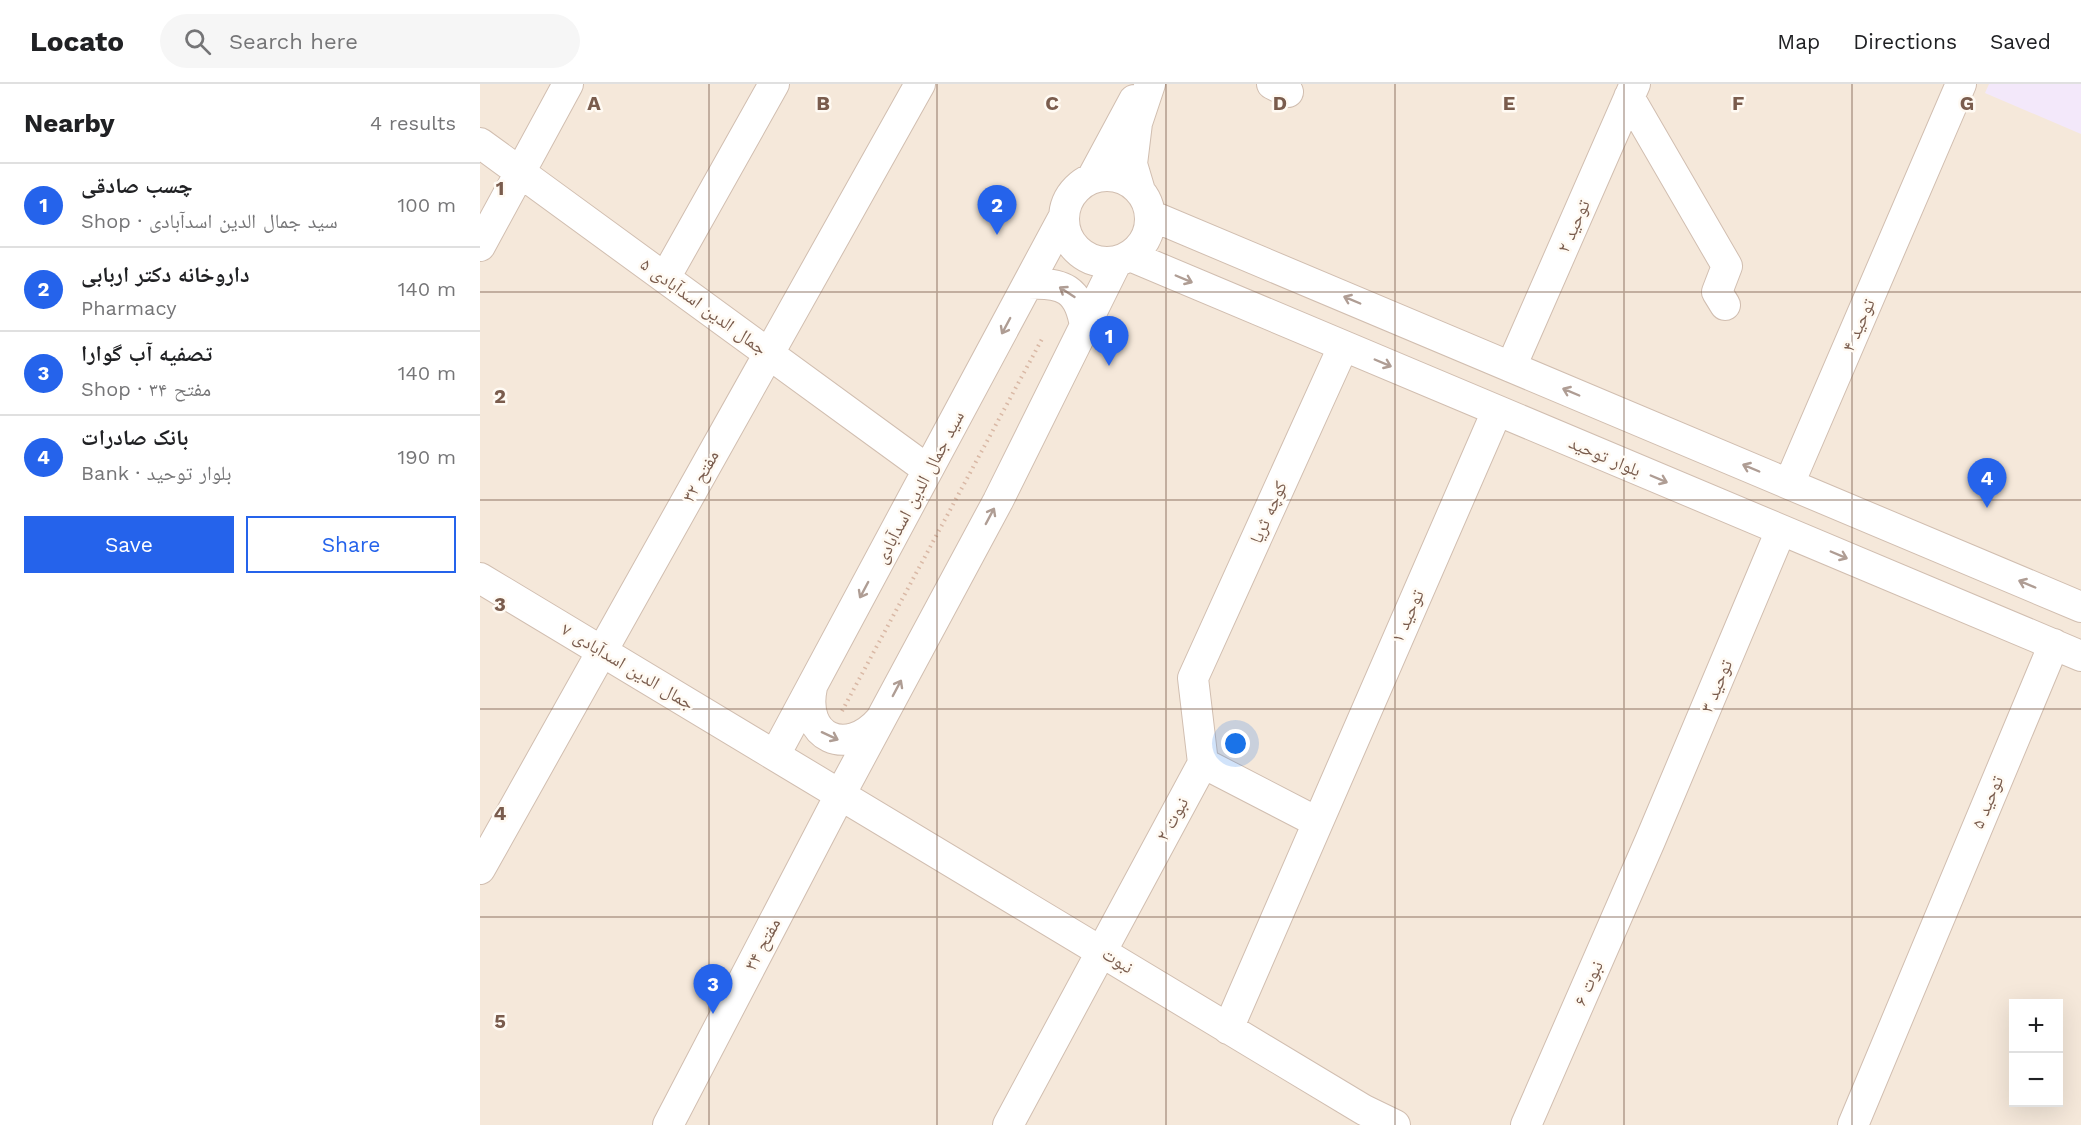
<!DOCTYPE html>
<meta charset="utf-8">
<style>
:root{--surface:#fff;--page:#f6f6f6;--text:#202124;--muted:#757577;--line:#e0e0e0;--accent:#2563eb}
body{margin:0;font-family:"Work Sans","Noto Naskh Arabic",sans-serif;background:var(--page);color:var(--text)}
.controls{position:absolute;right:18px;bottom:18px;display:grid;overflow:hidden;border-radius:0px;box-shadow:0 6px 24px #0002}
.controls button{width:54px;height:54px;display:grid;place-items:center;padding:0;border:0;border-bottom:2px solid var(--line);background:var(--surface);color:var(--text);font:30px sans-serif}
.you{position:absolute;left:756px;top:660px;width:21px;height:21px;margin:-15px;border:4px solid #fff;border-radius:50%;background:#1a73e8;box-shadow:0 0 0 9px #1a73e833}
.badge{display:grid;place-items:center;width:39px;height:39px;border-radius:50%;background:var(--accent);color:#fff;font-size:20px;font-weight:700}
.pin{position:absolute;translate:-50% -50px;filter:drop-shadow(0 2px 3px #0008)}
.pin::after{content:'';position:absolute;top:32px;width:21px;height:18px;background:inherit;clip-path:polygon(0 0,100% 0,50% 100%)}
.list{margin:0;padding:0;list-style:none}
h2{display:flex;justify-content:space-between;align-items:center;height:78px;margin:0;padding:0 24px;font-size:26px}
h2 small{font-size:20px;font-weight:400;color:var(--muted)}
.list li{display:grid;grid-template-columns:39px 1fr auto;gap:18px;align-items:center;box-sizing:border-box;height:84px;padding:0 24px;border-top:2px solid var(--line)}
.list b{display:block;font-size:22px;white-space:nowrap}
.list p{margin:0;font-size:20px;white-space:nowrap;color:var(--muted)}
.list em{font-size:20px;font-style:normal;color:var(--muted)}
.actions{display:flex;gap:12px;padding:18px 24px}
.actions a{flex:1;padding:14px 0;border:2px solid var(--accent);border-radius:0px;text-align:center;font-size:21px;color:var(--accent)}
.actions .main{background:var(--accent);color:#fff}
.icon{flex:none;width:33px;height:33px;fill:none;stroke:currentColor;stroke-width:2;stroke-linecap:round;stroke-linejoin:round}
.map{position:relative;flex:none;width:1601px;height:1041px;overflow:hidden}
header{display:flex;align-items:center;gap:36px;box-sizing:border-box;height:84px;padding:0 30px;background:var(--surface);border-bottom:2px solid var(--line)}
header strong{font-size:28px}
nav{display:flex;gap:33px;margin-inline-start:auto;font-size:21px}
.search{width:420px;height:54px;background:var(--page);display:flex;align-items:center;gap:15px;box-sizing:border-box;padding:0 21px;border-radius:33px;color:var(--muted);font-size:22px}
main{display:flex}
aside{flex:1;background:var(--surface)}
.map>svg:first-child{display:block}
.residential{fill:#f5e8da;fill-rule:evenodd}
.education{fill:#f3e8fa}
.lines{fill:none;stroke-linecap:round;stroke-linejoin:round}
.minor-casing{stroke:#d1beb0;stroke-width:32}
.path{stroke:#d9b8a5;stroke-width:4;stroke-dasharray:1.5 4.5;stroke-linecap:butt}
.minor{stroke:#fff;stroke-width:30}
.oneway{stroke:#af9d94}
.grid{fill:none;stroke:#7a5c4d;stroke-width:1.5;stroke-opacity:0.55}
.labels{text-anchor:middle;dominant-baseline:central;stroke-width:5;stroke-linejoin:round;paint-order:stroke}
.street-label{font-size:18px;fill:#7a5c4d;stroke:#fffaf3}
.grid-label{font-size:20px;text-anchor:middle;font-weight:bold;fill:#7a5c4d;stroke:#fffaf3;stroke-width:5;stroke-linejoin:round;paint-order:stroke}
</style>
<header>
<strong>Locato</strong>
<div class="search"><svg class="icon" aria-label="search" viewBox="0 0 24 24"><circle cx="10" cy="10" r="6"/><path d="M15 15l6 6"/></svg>Search here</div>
<nav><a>Map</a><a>Directions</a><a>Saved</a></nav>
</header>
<main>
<aside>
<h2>Nearby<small>4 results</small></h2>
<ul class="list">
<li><span class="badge">1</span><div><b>چسب صادقی</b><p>Shop · سید جمال الدین اسدآبادی</p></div><em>100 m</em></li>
<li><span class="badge">2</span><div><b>داروخانه دکتر اربابی</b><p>Pharmacy</p></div><em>140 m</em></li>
<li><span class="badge">3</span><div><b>تصفیه آب گوارا</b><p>Shop · مفتح ۳۴</p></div><em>140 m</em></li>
<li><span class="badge">4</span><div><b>بانک صادرات</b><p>Bank · بلوار توحید</p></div><em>190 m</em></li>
</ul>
<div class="actions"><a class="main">Save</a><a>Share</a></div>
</aside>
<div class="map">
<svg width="1601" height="1041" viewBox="0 0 1601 1041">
<rect width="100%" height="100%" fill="#fdf6ec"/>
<!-- residential -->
<path class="residential" d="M 0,0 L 1601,0 L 1601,1041 L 0,1041 ZM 1534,920 L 1578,920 L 1578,1018 L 1534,1018 Z"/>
<!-- education -->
<path class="education" d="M 1509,0 L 1601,0 L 1601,50 L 1505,9 Z"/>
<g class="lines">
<!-- minor casing -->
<g class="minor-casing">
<path id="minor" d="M 792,0 L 808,8
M 1149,13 L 1247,182 L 1237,208 L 1245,221
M 0,59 L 448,386
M584 135a43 43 0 1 1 86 0a43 43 0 1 1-86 0Z
M 612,94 L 654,16
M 660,107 L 652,80 L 657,39 L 670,0
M 670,131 L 1601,523
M 0,162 L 88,0
M 650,172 L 1601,572
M 185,194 L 294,0
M 548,200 C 583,198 599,205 605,242
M 1031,283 L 1155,0
M 1309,400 L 1481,0
M 0,494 L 884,1026 L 915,1041
M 332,603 C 321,654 367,674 400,636
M 295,671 L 583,134
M 723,679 L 837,738
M 0,785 L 440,0
M 748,945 L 1017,327
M 188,1041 L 360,711 L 518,417 L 637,177
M 528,1041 L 723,679 L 713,594 L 863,263
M 1046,1041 L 1170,757 L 1301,446
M 1373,1041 L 1574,560"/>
</g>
<!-- path -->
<path class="path" d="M 362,627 L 562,255"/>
<!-- minor -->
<use href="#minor" class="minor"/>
</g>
<!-- one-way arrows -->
<defs><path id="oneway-shaft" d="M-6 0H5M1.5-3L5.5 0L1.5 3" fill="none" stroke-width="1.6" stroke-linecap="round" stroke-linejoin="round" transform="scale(1.5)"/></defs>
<g class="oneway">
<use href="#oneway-shaft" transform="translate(704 195) rotate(23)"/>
<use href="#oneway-shaft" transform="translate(587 208) rotate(-147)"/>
<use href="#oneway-shaft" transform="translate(872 216) rotate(-157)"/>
<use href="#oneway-shaft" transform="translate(526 242) rotate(118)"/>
<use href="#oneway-shaft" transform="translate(903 279) rotate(23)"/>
<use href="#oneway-shaft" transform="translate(1091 308) rotate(-157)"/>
<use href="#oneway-shaft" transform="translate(1271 384) rotate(-157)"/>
<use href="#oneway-shaft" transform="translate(1179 395) rotate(23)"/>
<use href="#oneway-shaft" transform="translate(510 432) rotate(-62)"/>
<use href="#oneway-shaft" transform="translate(1359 471) rotate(23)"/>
<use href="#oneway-shaft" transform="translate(1547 500) rotate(-157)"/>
<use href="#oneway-shaft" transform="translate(384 506) rotate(118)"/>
<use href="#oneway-shaft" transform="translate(417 604) rotate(-62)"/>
<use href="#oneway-shaft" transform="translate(350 652) rotate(25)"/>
</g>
<!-- grid -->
<path class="grid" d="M 229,0 L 229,1041M 457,0 L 457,1041M 686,0 L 686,1041M 915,0 L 915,1041M 1144,0 L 1144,1041M 1372,0 L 1372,1041M 0,208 L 1601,208M 0,416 L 1601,416M 0,625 L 1601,625M 0,833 L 1601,833"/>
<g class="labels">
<!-- street labels -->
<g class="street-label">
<text transform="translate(1093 142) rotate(-66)">توحید ۲</text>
<text transform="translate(224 222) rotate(36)">جمال الدین اسدآبادی ۵</text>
<text transform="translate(1378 241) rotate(-66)">توحید ۴</text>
<text transform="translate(1125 372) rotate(23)">بلوار توحید</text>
<text transform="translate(220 392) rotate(-61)">مفتح ۳۲</text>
<text transform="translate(439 403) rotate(-62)">سید جمال الدین اسدآبادی</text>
<text transform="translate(788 428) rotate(-66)">کوچه ثریا</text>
<text transform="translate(927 532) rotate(-66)">توحید ۱</text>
<text transform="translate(148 582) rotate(31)">جمال الدین اسدآبادی ۷</text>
<text transform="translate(1236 602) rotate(-67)">توحید ۳</text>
<text transform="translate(1507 718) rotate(-67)">توحید ۵</text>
<text transform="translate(692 735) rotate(-61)">نبوت ۲</text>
<text transform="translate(282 860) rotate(-62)">مفتح ۳۴</text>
<text transform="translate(638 876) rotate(32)">نبوت</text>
<text transform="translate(1108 899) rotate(-66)">نبوت ۶</text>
</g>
</g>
<g class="grid-label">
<text x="114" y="26">A</text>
<text x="343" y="26">B</text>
<text x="572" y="26">C</text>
<text x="800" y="26">D</text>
<text x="1029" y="26">E</text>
<text x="1258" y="26">F</text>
<text x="1487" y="26">G</text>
<text x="20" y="111">1</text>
<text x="20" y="319">2</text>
<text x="20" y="527">3</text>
<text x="20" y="736">4</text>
<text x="20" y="944">5</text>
</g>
</svg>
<div class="controls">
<button>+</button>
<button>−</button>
</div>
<div class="you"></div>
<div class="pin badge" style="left:629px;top:282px">1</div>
<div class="pin badge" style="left:517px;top:151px">2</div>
<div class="pin badge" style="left:233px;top:930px">3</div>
<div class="pin badge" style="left:1507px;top:424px">4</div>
</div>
</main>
